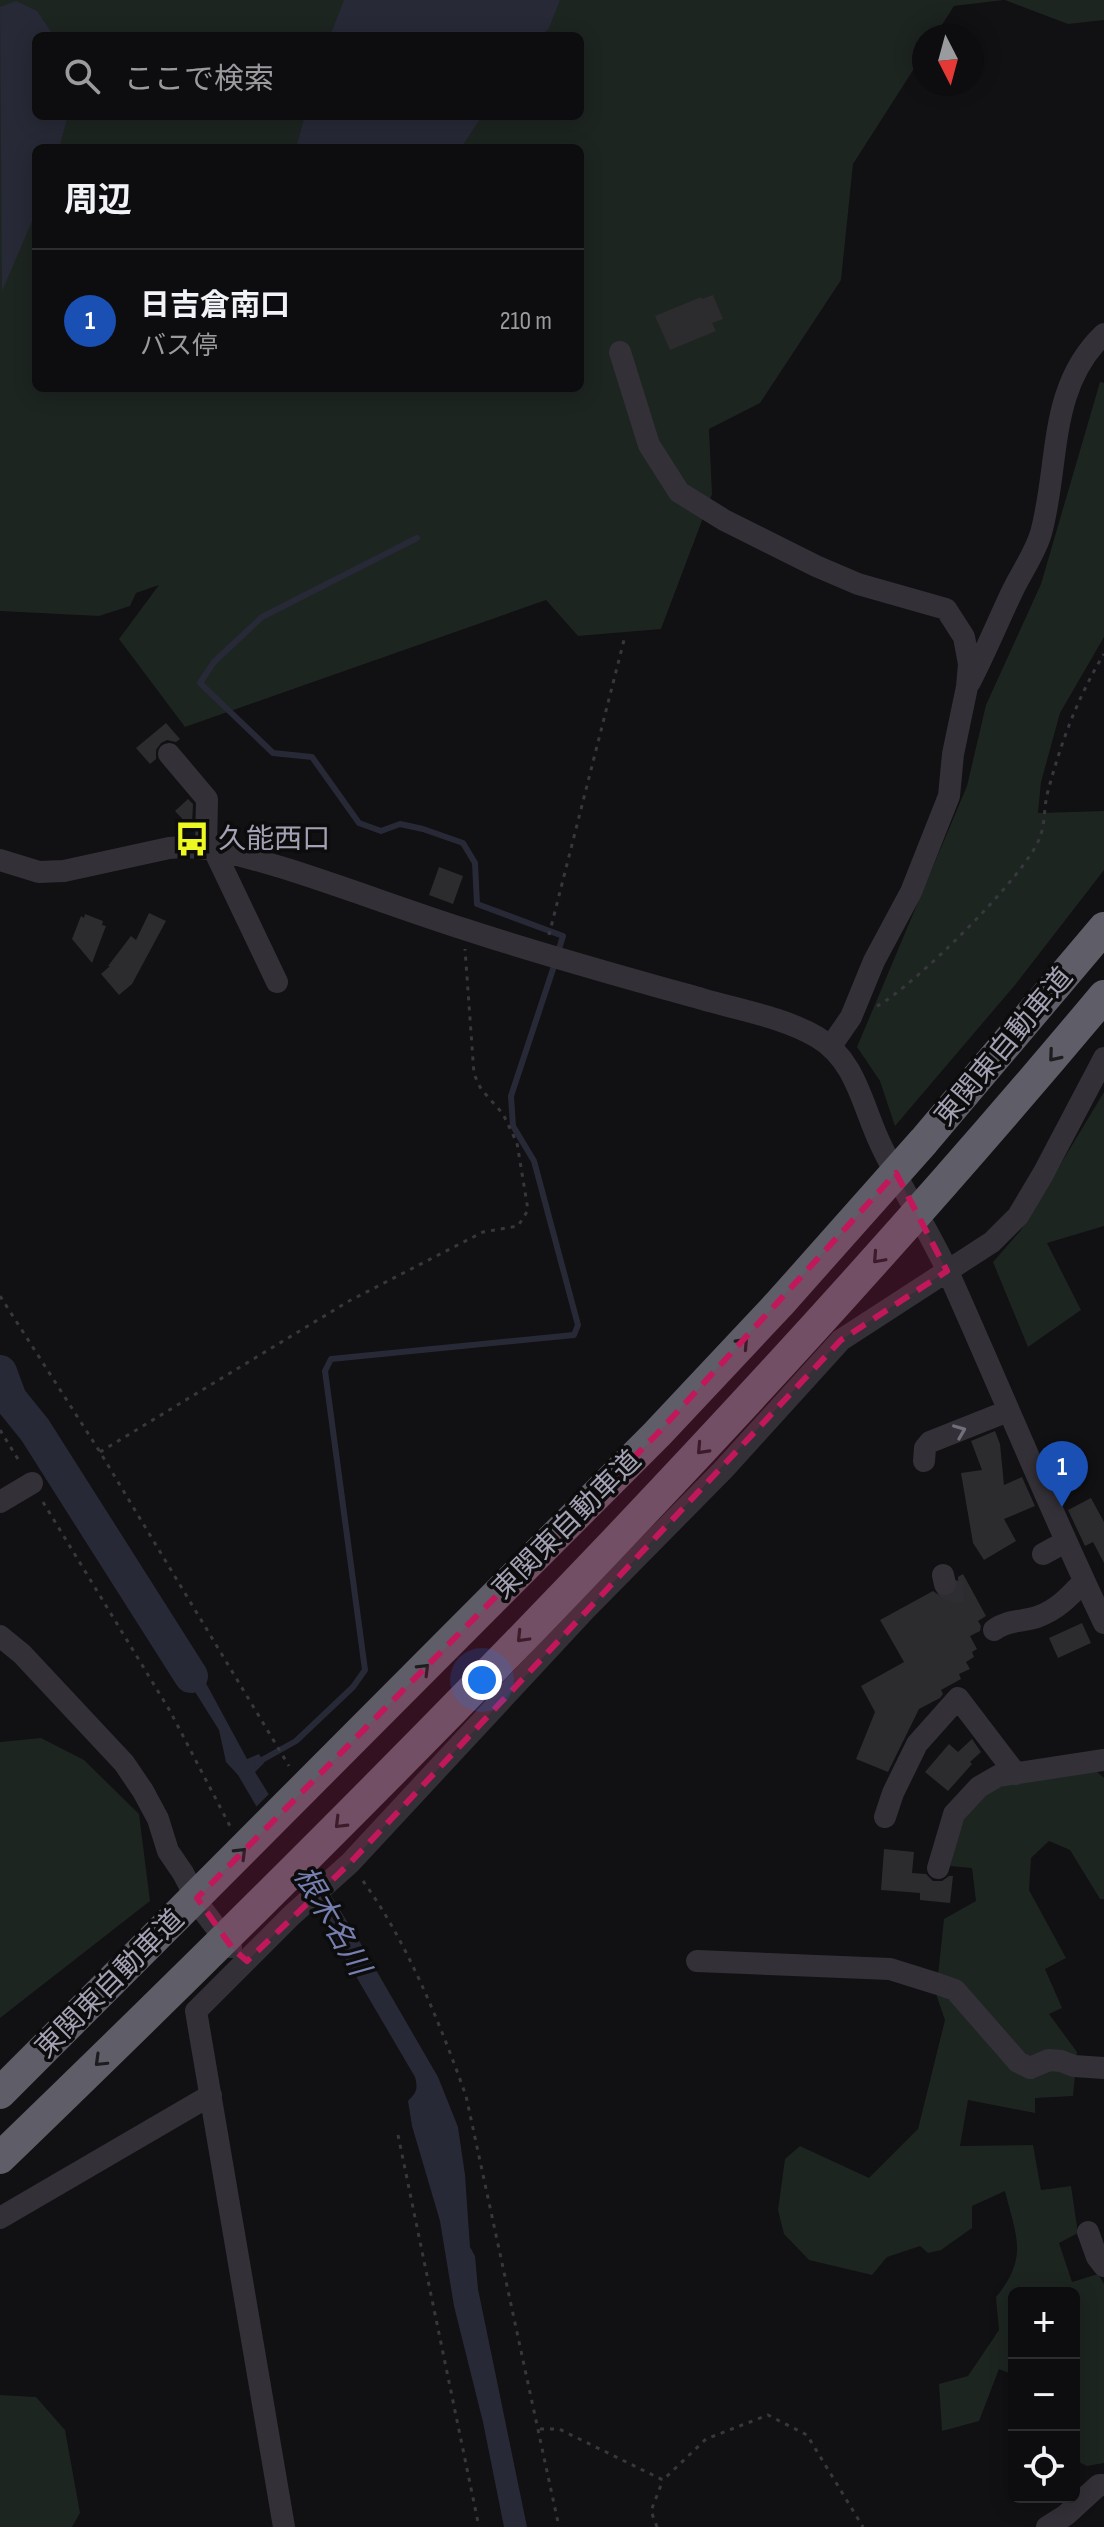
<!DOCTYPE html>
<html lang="ja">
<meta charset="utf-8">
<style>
:root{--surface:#0d0c0e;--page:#1b1a1c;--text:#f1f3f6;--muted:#9a9b9e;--line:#2d2c2e;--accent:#edf823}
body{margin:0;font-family:"Sofia Sans Condensed","Noto Sans JP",sans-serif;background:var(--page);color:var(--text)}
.controls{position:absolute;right:24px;bottom:24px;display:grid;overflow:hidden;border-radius:12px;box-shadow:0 4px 20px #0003}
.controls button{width:72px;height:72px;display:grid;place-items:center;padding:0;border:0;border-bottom:2px solid var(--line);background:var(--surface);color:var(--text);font:40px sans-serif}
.compass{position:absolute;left:912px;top:24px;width:72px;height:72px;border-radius:50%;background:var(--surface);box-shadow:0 4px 20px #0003;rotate:174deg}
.you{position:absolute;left:482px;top:1680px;width:28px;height:28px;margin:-20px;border:6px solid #fff;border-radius:50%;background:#1a73e8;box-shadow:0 0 0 12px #1a73e833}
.badge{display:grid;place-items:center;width:52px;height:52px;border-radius:50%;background:var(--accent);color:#fff;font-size:26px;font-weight:700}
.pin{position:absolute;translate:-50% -66px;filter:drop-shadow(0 2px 4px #0008)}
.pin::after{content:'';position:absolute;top:42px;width:28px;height:24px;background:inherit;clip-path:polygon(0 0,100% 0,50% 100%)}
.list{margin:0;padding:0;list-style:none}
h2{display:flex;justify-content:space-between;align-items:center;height:104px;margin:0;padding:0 32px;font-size:34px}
h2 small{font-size:26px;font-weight:400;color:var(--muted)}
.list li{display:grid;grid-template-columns:52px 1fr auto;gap:24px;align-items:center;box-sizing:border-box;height:144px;padding:0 32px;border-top:2px solid var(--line)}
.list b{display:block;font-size:30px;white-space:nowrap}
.list p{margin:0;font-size:26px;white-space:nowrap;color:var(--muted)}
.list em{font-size:26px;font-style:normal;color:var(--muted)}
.icon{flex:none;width:44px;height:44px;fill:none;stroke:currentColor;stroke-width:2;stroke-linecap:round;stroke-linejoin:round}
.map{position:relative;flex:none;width:1104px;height:2527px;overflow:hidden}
.search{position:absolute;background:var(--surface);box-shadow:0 4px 20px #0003;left:32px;top:32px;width:552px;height:88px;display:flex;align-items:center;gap:20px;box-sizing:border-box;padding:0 28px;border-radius:12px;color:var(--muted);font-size:30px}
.panel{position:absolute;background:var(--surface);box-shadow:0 4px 20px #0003;left:32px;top:144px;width:552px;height:248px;border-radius:12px}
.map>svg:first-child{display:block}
.green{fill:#1d2521;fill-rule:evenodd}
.water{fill:#272936}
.pier{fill:#111012}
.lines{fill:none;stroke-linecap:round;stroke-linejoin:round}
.stream{stroke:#272936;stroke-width:6}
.river{stroke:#272936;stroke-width:34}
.building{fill:#2c2b2e}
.minor-tunnel{stroke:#2e2d32;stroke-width:22;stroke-dasharray:22 11;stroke-linecap:butt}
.path{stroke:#38373e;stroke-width:3;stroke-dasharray:4 6;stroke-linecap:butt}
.minor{stroke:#333137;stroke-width:22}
.highway{stroke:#5f5d68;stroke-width:32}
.oneway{stroke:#1d1c1f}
.oneway2{stroke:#716f7b}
.marked{fill:#c2185b;fill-opacity:0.2;stroke:#c2185b;stroke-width:6;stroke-dasharray:16 10;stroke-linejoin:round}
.labels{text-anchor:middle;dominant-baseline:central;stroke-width:7;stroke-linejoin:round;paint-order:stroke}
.poi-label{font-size:28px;fill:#a3a1b3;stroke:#0c0c0d;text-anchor:start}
.street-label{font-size:28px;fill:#a3a1b3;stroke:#0c0c0d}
.water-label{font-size:30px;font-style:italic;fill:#767fb0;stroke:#0c0c0d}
</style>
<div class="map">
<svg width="1104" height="2527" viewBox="0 0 1104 2527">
<rect width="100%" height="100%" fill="#111012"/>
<!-- green -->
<path class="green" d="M 0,0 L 1003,0 L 954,6 L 935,36 L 924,36 L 924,53 L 853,164 L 841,280 L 760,403 L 709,429 L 712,494 L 661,629 L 578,636 L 546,600 L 185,727 L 119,639 L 159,585 L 136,593 L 130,606 L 99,616 L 0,611 ZM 36,36 L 580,36 L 580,116 L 36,116 ZM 36,148 L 580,148 L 580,388 L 36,388 Z
M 1005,0 L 1104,0 L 1104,20 L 1068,24 Z
M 1100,382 L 1104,383 L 1104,637 L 1060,713 L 1041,782 L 1038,813 L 1104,811 L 1104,870 L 1015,985 L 895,1126 L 880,1081 L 857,1047 L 967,786 L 986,705 L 1041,584 Z
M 1104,1092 L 1104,1226 L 1047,1243 L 1081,1310 L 1028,1347 L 993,1262 L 1021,1230 Z
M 41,1738 L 84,1760 L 139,1814 L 150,1901 L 0,2018 L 0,1742 Z
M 1095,1770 L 1104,1778 L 1104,1899 L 1100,1899 L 1070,1850 L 1049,1841 L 1031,1858 L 1029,1890 L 1066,1958 L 1045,1969 L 1062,2008 L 1049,2014 L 1077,2052 L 1073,2096 L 1035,2098 L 1035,2113 L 968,2100 L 960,2146 L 1033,2145 L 1041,2190 L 1071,2186 L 1078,2233 L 1059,2243 L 1072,2282 L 1098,2274 L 1104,2284 L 1104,2463 L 1087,2466 L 1074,2460 L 1074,2293 L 1014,2293 L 1014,2375 L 999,2369 L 979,2421 L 942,2431 L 939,2384 L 968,2376 L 999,2330 L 996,2297 C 1029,2257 1016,2236 1005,2191 L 972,2206 L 972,2228 L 941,2250 L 928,2253 L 920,2246 L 887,2257 L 872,2275 L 809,2260 L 784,2234 L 778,2210 L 785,2159 L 800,2146 L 869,2178 L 918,2129 L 945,2020 L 936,1994 L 944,1919 L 976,1901 L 972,1868 L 950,1866 L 962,1819 L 993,1788 Z
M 0,2395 L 36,2397 L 65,2430 L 80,2513 L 72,2527 L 0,2527 Z"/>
<!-- water -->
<path class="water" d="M 344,0 L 560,0 L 549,28 L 541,36 L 330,36 Z
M 16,1 L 37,11 L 54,36 L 36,36 L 36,116 L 68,116 L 59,148 L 36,148 L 36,212 L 2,291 L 0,7 Z
M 305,116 L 482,116 L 461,148 L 296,148 Z
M 158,1633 L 181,1643 L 201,1674 L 247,1759 L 259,1754 L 264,1763 L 255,1772 L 361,1944 L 438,2077 L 458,2127 L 465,2175 L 470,2247 L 475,2256 L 478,2289 L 527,2527 L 504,2527 L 483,2422 L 454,2306 L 440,2221 L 412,2126 L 408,2101 C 417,2092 418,2089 415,2077 L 238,1775 L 226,1762 L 219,1730 Z"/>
<!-- pier -->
<path class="pier" d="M 271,1792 L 322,1874 L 302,1894 L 253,1810 Z"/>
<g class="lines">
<!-- stream -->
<path class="stream" d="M 417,538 L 262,617 L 214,662 L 200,683 L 273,753 L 312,757 L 359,823 L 381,831 L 400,824 L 423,829 L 463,843 L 475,863 L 477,904 L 563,936 L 558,952
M 255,1764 L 296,1741 L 353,1687 L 365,1670 L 325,1371 L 331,1359 L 574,1335 L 578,1325 L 534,1161 L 513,1126 L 511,1096 L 555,963"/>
<!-- river -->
<path class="river" d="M 0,1372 L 10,1399 L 35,1430 L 191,1676"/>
</g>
<!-- building -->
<path class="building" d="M 713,295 L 723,319 L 712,323 L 716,331 L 670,350 L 655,316 L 701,297 L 702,299 Z
M 166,723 L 180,739 L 176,742 L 167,740 L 161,743 L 156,750 L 156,759 L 150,764 L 136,748 Z
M 188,799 L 193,804 L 192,824 L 190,827 L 175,811 Z
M 439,867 L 463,876 L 453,904 L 429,895 Z
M 149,913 L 166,921 L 132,984 L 119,995 L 101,974 L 110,966 L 108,966 L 131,936 L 136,940 Z
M 85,914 L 103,921 L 102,925 L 106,926 L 92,963 L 72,939 L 81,916 L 84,918 Z
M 995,1431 L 1000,1444 L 1004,1485 L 1022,1477 L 1035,1506 L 1004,1519 L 1016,1541 L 984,1560 L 973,1543 L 961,1473 L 982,1470 L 971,1441 Z
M 1091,1498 L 1104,1522 L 1104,1563 L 1093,1542 L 1085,1546 L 1068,1510 Z
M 963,1574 L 986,1616 L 978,1621 L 981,1626 L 980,1631 L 970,1636 L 977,1649 L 972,1652 L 974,1657 L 966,1662 L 970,1669 L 959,1674 L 961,1679 L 941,1690 L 943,1694 L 940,1698 L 919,1709 L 888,1772 L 856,1759 L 875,1712 L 861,1686 L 904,1662 L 880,1620 L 933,1591 L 942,1597 L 954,1595 L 958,1587 L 958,1577 Z
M 1082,1623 L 1091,1643 L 1058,1658 L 1049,1638 Z
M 972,1739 L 981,1752 L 970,1762 L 972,1764 L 948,1791 L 925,1772 L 949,1744 L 958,1752 Z
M 884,1849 L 914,1852 L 912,1873 L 926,1874 L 933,1881 L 942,1881 L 949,1876 L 953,1876 L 950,1903 L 920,1900 L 920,1893 L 881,1890 Z"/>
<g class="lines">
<!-- minor-tunnel -->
<path class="minor-tunnel" d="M 945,1584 L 948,1589 L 956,1592 L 973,1591"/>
<!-- path -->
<path class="path" d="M 549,935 L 624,640
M 877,1006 C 913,987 1027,875 1040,837 C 1045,824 1044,808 1047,795 C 1060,745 1077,698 1104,654
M 0,1296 L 100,1452 L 289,1766
M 0,1430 L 21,1464
M 100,1452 L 349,1301 L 483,1232 L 518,1226 L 528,1210 L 517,1143 L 503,1114 L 481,1089 L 474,1074 L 465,949
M 43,1502 L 170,1711 L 231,1828
M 363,1881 C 407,1941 441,2026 466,2096 L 559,2527
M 398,2135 L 479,2527
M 540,2429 L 559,2429 L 663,2480 L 706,2439 L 768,2415 L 807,2435 L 863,2527
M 657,2527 L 651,2511 L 663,2480"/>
<!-- minor -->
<path class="minor" d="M 620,352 L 649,445 L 679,492 L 724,520 L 816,566 L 858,584 L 946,609 L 964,637 L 969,664 L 967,687 L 953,754 L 949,796 L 911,892 L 874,961 L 851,1017 L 831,1046
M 970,682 C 985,653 997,624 1011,594 C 1020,574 1035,554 1041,533 C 1060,464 1047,388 1104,334
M 169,754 L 207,799 L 206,849
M 214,850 L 277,982
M 0,860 L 39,872 L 64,871 L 169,848 C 209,844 249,858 287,869 C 347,888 405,910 464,929 C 543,955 623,977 702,999 C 739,1010 783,1017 817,1037 C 856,1060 862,1105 880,1143 C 901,1188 928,1229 949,1274 C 1001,1390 1049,1508 1104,1623
M 924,1461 L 925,1448 L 930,1442 L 1008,1411
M 0,1502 L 32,1483
M 1043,1554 L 1065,1542
M 943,1575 L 945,1584
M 994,1630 C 1006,1620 1022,1622 1037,1617 C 1057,1610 1070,1596 1084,1581
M 0,1636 L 22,1654 L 124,1763 L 143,1791 L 158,1819 L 168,1851 L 183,1873 L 202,1909 L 231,1947
M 885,1817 L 893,1793 L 917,1744 L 958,1698 L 1016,1774
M 938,1868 L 954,1814 L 979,1787 L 998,1776 L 1104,1760
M 697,1961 L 890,1969 L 938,1984 L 955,1990 L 1018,2062 L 1030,2068 L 1049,2060 L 1061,2061 L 1074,2066 L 1104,2068
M 0,2218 L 211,2095
M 1088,2232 L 1097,2257 L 1104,2266
M 284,2527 L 196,2011 L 292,1915 L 350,1863 L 585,1610 L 723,1470 L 841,1340 L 992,1242 L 1018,1216 L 1043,1174 L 1104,1058
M 1047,2527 L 1066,2515 L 1099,2485 L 1104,2485"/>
<!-- highway -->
<path class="highway" d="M 0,2093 L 657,1434 L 780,1303 L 924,1141 L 1104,928
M 0,2158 C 384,1787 761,1406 1104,996"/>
</g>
<!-- one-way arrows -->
<defs><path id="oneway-chevron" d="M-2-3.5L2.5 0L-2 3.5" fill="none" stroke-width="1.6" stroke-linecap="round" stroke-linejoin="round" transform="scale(2)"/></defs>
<g class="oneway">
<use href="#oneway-chevron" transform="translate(1054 1056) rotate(130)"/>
<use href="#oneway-chevron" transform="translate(878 1258) rotate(132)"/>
<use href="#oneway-chevron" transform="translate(743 1343) rotate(-47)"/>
<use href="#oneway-chevron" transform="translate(702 1449) rotate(133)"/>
<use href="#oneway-chevron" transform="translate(522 1637) rotate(134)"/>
<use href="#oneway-chevron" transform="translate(424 1669) rotate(-45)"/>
<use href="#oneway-chevron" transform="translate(340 1823) rotate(135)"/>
<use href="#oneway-chevron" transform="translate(241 1853) rotate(-45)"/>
<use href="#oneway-chevron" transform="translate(100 2061) rotate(136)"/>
</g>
<use class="oneway2" href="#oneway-chevron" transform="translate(960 1431) rotate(-22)"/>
<!-- marked area -->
<path class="marked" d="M 896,1173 L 947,1271 L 841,1340 L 350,1863 L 247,1961 L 233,1949 L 197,1898 L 657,1434 Z"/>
<!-- icons -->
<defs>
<g id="bus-bare" transform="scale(2.76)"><path d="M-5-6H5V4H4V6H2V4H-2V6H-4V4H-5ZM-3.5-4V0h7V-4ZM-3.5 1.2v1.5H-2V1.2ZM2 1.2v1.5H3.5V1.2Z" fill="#edf823" stroke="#0c0c0d" stroke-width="2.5" paint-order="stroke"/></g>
</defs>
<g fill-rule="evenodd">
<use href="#bus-bare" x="192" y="839"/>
</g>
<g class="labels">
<!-- poi labels -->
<g class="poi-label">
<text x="218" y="839">久能西口</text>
</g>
<!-- street labels -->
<g class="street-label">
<text transform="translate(1004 1047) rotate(-50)">東関東自動車道</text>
<text transform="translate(567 1525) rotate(-45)">東関東自動車道</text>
<text transform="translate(110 1984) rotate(-45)">東関東自動車道</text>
</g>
<!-- water labels -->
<g class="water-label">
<text transform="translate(331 1921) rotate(60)">根木名川</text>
</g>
</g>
</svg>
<div class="controls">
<button>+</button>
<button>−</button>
<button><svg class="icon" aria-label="locate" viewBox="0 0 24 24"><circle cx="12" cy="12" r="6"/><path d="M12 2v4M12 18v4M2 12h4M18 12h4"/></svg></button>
</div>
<svg class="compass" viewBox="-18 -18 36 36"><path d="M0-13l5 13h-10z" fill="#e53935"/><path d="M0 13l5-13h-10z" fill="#9a9b9e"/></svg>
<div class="you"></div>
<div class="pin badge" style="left:1062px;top:1507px;background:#1a4fb4">1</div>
<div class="search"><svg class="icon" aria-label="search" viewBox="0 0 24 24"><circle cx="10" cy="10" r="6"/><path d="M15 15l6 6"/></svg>ここで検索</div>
<section class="panel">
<h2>周辺<small></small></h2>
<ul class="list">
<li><span class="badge" style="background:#1a4fb4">1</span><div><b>日吉倉南口</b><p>バス停</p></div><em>210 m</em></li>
</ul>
</section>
</div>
